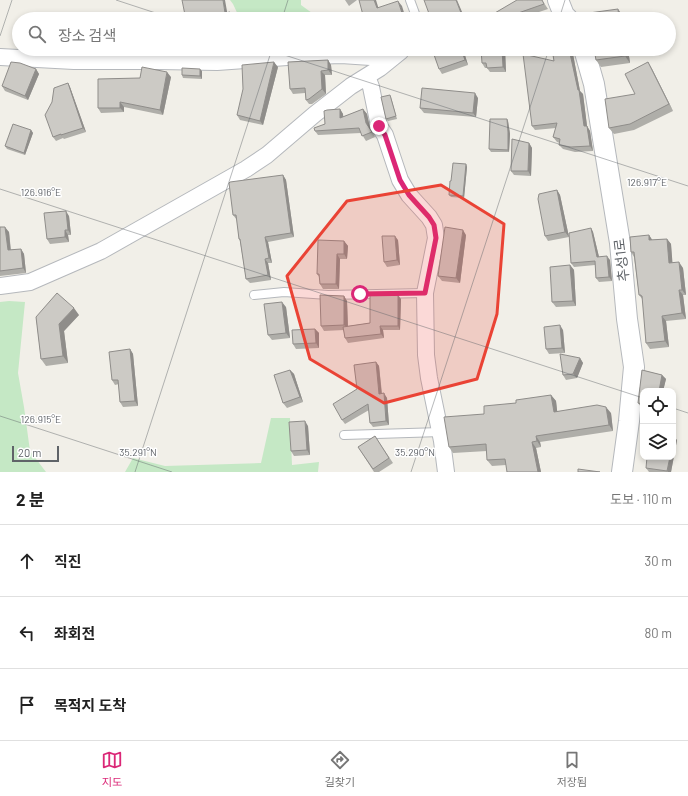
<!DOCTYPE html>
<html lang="ko">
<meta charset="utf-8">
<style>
:root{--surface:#fff;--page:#f2f2f2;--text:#222;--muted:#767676;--line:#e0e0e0;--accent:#db2777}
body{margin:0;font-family:Barlow,"Noto Sans KR",sans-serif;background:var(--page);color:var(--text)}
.controls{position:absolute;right:12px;bottom:12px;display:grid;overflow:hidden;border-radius:8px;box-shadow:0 2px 6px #0003}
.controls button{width:36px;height:36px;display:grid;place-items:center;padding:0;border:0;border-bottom:1px solid var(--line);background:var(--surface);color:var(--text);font:20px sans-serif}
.scale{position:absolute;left:12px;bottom:10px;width:47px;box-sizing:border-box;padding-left:4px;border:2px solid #5f6368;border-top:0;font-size:11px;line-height:14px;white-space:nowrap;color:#5f6368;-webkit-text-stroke:3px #fff;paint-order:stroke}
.stop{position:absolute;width:12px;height:12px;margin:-9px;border:3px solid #db2777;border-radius:50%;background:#fff}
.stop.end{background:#db2777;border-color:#fff;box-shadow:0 1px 4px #0008}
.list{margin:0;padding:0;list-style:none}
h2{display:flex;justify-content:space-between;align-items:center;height:52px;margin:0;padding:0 16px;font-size:17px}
h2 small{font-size:13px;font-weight:400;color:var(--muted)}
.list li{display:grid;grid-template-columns:26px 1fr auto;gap:12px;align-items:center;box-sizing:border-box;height:72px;padding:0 16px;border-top:1px solid var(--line)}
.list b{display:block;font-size:15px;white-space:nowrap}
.list em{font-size:13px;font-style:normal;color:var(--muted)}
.icon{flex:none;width:22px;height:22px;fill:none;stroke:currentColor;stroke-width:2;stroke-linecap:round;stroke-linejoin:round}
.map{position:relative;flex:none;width:688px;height:472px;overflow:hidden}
.search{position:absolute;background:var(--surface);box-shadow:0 2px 6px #0003;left:12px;right:12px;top:12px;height:44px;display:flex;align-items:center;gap:10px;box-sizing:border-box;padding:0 14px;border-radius:22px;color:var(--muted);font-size:15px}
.sheet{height:268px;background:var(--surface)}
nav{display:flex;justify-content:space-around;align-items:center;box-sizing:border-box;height:56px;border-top:1px solid var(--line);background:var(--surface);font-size:11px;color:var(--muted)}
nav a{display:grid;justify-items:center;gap:2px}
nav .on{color:var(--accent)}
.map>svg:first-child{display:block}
.green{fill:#c5e8c5}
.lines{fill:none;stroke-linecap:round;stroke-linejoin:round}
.service-casing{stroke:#b5b8bc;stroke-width:10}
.minor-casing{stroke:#b5b8bc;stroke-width:18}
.tertiary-casing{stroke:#b5b8bc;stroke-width:22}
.service{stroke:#fff;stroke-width:8}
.minor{stroke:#fff;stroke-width:16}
.tertiary{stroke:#fff;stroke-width:20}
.wall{fill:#afaea9}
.shaded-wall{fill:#8f8d8a}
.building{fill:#cccac5;stroke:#8f8d8a}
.route{stroke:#db2777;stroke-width:5}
.marked{fill:#ea4335;fill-opacity:0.2;stroke:#ea4335;stroke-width:3;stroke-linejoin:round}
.ticks{fill:none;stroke:#5f6368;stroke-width:1;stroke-opacity:0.45}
.labels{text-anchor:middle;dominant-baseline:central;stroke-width:3;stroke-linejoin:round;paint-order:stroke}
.street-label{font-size:14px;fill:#5f6368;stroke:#fff}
.ticks-label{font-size:10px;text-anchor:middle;fill:#5f6368;stroke:#fff;stroke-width:3;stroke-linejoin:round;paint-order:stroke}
</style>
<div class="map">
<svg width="688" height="472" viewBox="0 0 688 472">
<rect width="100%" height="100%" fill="#f1efe8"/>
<!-- green -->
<path class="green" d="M 230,0 L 301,0 L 301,5 L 312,13 L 319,19 L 240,19 L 233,4 Z
M 9,301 L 25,302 L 18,373 L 24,407 L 30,451 L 46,472 L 0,472 L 0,302 Z
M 271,418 L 290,418 L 292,465 L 319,462 L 318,472 L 125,472 L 133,458 L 165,466 L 261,463 Z"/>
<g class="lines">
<!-- service casing -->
<g class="service-casing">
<path id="service" d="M 410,0 L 417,19
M 254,295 L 284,292 L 328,295 L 425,293
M 344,435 L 441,432"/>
</g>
<!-- minor casing -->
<g class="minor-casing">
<path id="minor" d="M 0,57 L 74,61 L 158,61 L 217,62 L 287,57 L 341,55 L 371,57 L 398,52
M 367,76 L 371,87 L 379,126 L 385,135 L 400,180 L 409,195 L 429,217 L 434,225 L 436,238 L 425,293 L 426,355 L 429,378 L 442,441 L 446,472
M 0,286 L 30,282 L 101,251 L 246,169 L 267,155 L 315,114 L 351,86 L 380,68 L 401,51"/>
</g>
<!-- tertiary casing -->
<g class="tertiary-casing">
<path id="tertiary" d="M 558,0 L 564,15 L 568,19
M 584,49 L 594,84 L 620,243 L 627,319 L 634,367 L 629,421 L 622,472"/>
</g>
<!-- service -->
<use href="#service" class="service"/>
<!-- minor -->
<use href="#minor" class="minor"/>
<!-- tertiary -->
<use href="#tertiary" class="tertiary"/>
</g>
<!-- wall -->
<path class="wall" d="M 345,0 L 357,0 L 349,6 Z
M 542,0 L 548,9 L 518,19 L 489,19 Z
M 75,49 L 123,49 L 122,52 L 76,51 Z
M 181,49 L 202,49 L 202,52 L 183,52 Z
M 238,49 L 252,49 L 252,50 L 239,51 Z
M 463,49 L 468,65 L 442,74 L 439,69 Z
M 505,49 L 506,72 L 490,72 L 487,68 L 485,68 L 482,63 Z
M 552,49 L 572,49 L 580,91 L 583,94 L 587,126 L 590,131 L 593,151 L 575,152 L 563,149 L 559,145 L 560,143 L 557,142 L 553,137 L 556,128 L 535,130 L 532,126 L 554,61 Z
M 628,49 L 630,63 L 601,67 L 596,60 Z
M 328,60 L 331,65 L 332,75 L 325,75 L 326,94 L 312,104 L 309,104 L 306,100 L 305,93 L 293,94 L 290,89 Z
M 648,62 L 652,69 L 673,111 L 634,130 L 614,134 L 609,128 L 635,94 Z
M 278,67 L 263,125 L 240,120 L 237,115 Z
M 36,69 L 39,74 L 28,100 L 5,91 L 2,86 Z
M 202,71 L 202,79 L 183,78 L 182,75 Z
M 171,77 L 163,115 L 124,107 L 124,112 L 101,113 L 98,108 L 140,78 Z
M 68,83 L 70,87 L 86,132 L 64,139 L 63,138 L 56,141 L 53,137 Z
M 391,97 L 397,119 L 388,121 L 386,119 Z
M 478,98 L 476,117 L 424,113 L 420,108 Z
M 340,109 L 343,114 L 343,117 L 363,109 L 367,114 L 370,128 L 375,137 L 366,141 L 361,133 L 318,135 L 315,131 L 325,124 Z
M 507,119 L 508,121 L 510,134 L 509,152 L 491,152 L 489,149 Z
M 31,130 L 33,133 L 25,155 L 7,149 L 5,146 Z
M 529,143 L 532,148 L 531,176 L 514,175 L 511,171 Z
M 466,164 L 467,167 L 464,198 L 451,197 L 449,195 L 451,181 Z
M 283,175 L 286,180 L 294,237 L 268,242 L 272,263 L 268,263 L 271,280 L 250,283 L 246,279 L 240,241 L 239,239 L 237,220 L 233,215 Z
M 557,190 L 560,195 L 569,237 L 548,241 L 545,236 Z
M 69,216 L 71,235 L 68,235 L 69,242 L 50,244 L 47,239 Z
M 0,227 L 9,232 L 11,250 L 21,249 L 24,254 L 26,273 L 0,276 Z
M 591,228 L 593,232 L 599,257 L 610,260 L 612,281 L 599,282 L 596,278 L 595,265 L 574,267 L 571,263 Z
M 466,235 L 460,283 L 442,281 L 438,276 Z
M 649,235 L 652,240 L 667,239 L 671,244 L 672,263 L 683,268 L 686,295 L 683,295 L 686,319 L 666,321 L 669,347 L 650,349 L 646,343 L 643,300 L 639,295 L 634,257 L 631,252 Z
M 398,240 L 400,265 L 387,267 L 384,262 Z
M 344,241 L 348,246 L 347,259 L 340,259 L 339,289 L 323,289 L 320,284 L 320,278 L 317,274 Z
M 570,265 L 574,270 L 576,306 L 556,307 L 552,302 Z
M 344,296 L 347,301 L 348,326 L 370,323 L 401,299 L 400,330 L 383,330 L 384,338 L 348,343 L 345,338 L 344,330 L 324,331 L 321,326 Z
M 286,307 L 290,338 L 272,340 L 268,335 Z
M 79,315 L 64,331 L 68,363 L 46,366 L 41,359 L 36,317 Z
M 315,329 L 319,333 L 319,348 L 296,349 L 293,344 Z
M 563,330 L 565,353 L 549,354 L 546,349 Z
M 130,349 L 133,354 L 138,406 L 123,407 L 120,402 L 119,384 L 115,385 L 112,380 Z
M 580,358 L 583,363 L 577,378 L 566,380 L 563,375 Z
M 376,362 L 379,366 L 382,393 L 387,398 L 389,425 L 373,427 L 370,423 L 369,410 L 345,424 L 342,420 L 357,389 Z
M 290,370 L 294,374 L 303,402 L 287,408 L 283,403 Z
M 642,370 L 662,375 L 666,379 L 663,391 L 643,391 L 643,408 L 642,408 L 638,403 Z
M 551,395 L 556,401 L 557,411 L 611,413 L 613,431 L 540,442 L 541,447 L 536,448 L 541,472 L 507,472 L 506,465 L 492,466 L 487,460 L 487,451 L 453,453 L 449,447 L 484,414 L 516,403 Z
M 308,426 L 310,455 L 294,456 L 291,451 Z
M 375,436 L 393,463 L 379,472 L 374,472 L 358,447 Z
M 677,440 L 671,472 L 649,472 L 646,468 Z"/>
<!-- shaded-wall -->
<path class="shaded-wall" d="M 223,0 L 225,0 L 228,17 L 225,13 Z
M 374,0 L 376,0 L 380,13 L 377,8 Z
M 456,0 L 457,0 L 465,19 L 464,19 L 463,18 Z
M 398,1 L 402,6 L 406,19 L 404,19 Z
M 618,9 L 623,16 L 623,19 L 619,19 Z
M 230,12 L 233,16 L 234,19 L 231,19 Z
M 461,49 L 463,49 L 468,65 L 465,60 Z
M 502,49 L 505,49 L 506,72 L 503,67 Z
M 569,49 L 572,49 L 580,91 L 583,94 L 587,126 L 590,131 L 593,151 L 590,146 L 584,126 Z
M 624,49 L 628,49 L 630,63 L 625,56 Z
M 328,60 L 331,65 L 332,75 L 328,70 Z
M 274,62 L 278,67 L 263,125 L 260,121 Z
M 648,62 L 652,69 L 673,111 L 669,104 Z
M 36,69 L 39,74 L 28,100 L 25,96 Z
M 200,69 L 202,71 L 202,79 L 200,76 Z
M 321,71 L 325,75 L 326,94 L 322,89 Z
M 167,72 L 171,77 L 163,115 L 160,110 Z
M 68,83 L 70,87 L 86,132 L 83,128 Z
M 475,93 L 478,98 L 476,117 L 473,113 Z
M 120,102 L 124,107 L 124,112 L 120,108 Z
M 340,109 L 343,114 L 344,123 L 340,118 Z
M 363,109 L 367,114 L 370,128 L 375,137 L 366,123 Z
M 507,119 L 508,121 L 510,134 L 509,152 L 508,150 Z
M 31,130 L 33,133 L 25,155 L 24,153 Z
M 529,143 L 532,148 L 531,176 L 528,171 Z
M 466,164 L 467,167 L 464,198 L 463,196 Z
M 283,175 L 286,180 L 294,237 L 291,233 Z
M 557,190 L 560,195 L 569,237 L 565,232 Z
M 66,211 L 69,216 L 71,235 L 68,230 Z
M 5,227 L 9,232 L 11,255 L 8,250 Z
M 591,228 L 593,232 L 600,261 L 597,257 Z
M 65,230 L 68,235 L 69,242 L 65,237 Z
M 463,230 L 466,235 L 460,283 L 456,278 Z
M 649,235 L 653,241 L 649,240 Z
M 395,236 L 398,240 L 400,265 L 397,260 Z
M 265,237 L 268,242 L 272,263 L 269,258 Z
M 667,239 L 671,244 L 673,269 L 669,263 Z
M 344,241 L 348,246 L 347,259 L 344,254 Z
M 21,249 L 24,254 L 26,273 L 23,268 Z
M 337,254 L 340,259 L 339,289 L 336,284 Z
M 607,256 L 610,260 L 612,281 L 609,277 Z
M 265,259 L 268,263 L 271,280 L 268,275 Z
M 679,262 L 683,268 L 686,295 L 682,290 Z
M 570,265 L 574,270 L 576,306 L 573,301 Z
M 679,290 L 683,295 L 686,319 L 682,313 Z
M 398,295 L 401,299 L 400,330 L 398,326 Z
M 344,296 L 347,301 L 348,330 L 344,325 Z
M 282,302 L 286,307 L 290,338 L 286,333 Z
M 74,308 L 79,315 L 64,331 L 68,363 L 63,356 L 59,324 Z
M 662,316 L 666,321 L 669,347 L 665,341 Z
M 560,325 L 563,330 L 565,353 L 562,348 Z
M 380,326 L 383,330 L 384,338 L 381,334 Z
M 315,329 L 319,333 L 319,348 L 316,343 Z
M 130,349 L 133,354 L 138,406 L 135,401 Z
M 580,358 L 583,363 L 577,378 L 573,374 Z
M 376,362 L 379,366 L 382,398 L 379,394 Z
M 290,370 L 294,374 L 303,402 L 300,397 Z
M 662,375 L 666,379 L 663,391 L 659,391 Z
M 384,393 L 387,398 L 389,425 L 386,421 Z
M 551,395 L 556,401 L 558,418 L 554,412 Z
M 606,407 L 611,413 L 613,431 L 609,425 Z
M 305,421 L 308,426 L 310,455 L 307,450 Z
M 673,435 L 677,440 L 671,472 L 668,472 L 667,471 L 670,457 L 673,457 Z
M 536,436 L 540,442 L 541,447 L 537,441 Z
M 532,442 L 536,448 L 541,472 L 538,472 Z"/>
<!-- building -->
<path class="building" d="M 182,0 L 223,0 L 225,13 L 230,12 L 231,19 L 180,19 L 180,15 L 185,15 Z
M 359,0 L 374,0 L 377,8 L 398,1 L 404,19 L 364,19 Z
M 424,0 L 456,0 L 463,18 L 459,19 L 431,19 Z
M 517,0 L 542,0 L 544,4 L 501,19 L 489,19 L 488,17 Z
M 618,9 L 619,19 L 590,19 L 589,13 Z
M 432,49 L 461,49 L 465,60 L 439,69 Z
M 481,49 L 502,49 L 503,67 L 487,68 L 486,63 L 482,63 Z
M 552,49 L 569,49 L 578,90 L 579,90 L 584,126 L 587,126 L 590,146 L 571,147 L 559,145 L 560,139 L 553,137 L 557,123 L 532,126 L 523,54 L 554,61 Z
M 594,49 L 624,49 L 625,56 L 596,60 Z
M 328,60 L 328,70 L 321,71 L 322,89 L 309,99 L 306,100 L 305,88 L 290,89 L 288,62 Z
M 11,62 L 20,63 L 36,69 L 25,96 L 2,86 Z
M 274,62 L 260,121 L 237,115 L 243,89 L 242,65 Z
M 648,62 L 669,104 L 630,124 L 609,128 L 605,99 L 635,94 L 625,74 Z
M 142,67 L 167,72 L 160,110 L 120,102 L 120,108 L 98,108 L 98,79 L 140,78 Z
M 182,68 L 200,69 L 200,76 L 182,75 Z
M 68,83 L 83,128 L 61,135 L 61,134 L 53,137 L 45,115 L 52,102 L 54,88 Z
M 422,88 L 475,93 L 473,113 L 420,108 Z
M 390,95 L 396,116 L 386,119 L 381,97 Z
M 340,109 L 340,118 L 363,109 L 366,123 L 372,132 L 362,136 L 359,128 L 315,131 L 314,128 L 325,124 L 324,111 L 327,110 Z
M 490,119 L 507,119 L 508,132 L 508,150 L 489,149 Z
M 13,124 L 31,130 L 24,153 L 5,146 Z
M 512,139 L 529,143 L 528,171 L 511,171 Z
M 453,163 L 466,164 L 463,196 L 449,195 L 450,181 L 451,181 Z
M 283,175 L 291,233 L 265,237 L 269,258 L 265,259 L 268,275 L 246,279 L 240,239 L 239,239 L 236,215 L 233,215 L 229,183 L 230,182 Z
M 557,190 L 565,232 L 545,236 L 538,199 L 539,194 Z
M 66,211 L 68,230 L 65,230 L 65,237 L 47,239 L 44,213 Z
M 0,227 L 5,227 L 8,250 L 21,249 L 23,268 L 0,271 Z
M 445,227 L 463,230 L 456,278 L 438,276 Z
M 591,228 L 597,257 L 607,256 L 609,277 L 596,278 L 595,261 L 571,263 L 569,233 Z
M 649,235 L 649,240 L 667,239 L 669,263 L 679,262 L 682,290 L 679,290 L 682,313 L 662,316 L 665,341 L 646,343 L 642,296 L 641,296 L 641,295 L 639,295 L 634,252 L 631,252 L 630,237 Z
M 382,236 L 395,236 L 397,260 L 384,262 Z
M 318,240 L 344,241 L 344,254 L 337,254 L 336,284 L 320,284 L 319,274 L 317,274 Z
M 570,265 L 573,301 L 552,302 L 550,267 Z
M 57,293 L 74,308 L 59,324 L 63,356 L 41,359 L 36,317 Z
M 320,295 L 344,296 L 344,325 L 321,326 Z
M 370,295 L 398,295 L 398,326 L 380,326 L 381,334 L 345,338 L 343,327 L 370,323 Z
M 282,302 L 286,333 L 268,335 L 264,304 Z
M 560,325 L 562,348 L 546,349 L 544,327 Z
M 315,329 L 316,343 L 293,344 L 292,330 Z
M 130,349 L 135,401 L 120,402 L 118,380 L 112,380 L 109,352 Z
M 560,354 L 580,358 L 573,374 L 563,375 Z
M 376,362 L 379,394 L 384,393 L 386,421 L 370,423 L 368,404 L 342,420 L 333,404 L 357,389 L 354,365 Z
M 290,370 L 300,397 L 283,403 L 274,375 Z
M 642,370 L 662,375 L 659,391 L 643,391 L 643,404 L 638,403 Z
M 551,395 L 554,412 L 597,405 L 606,407 L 609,425 L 536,436 L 537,441 L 532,442 L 538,472 L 507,472 L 505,459 L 487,460 L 486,444 L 449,447 L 444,417 L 484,414 L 484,406 L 516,403 L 516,400 Z
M 305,421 L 307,450 L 291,451 L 289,422 Z
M 375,436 L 389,458 L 373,469 L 358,447 Z
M 647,457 L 670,457 L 667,471 L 646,468 Z
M 578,469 L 600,472 L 578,472 Z"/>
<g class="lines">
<!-- route -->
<path class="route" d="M 360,294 L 425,293 L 436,238 L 434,225 L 429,217 L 409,195 L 400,180 L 385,135 L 379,126"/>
</g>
<!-- marked area -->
<path class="marked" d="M 441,185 L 504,224 L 497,314 L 477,379 L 384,403 L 310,359 L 287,276 L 347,201 Z"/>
<!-- ticks -->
<path class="ticks" d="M 116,0 L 174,19M 282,19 L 288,0M 559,19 L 565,0M 0,36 L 12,0M 266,49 L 688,186M 0,189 L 643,398M 673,408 L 688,413M 0,416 L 172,472M 135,472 L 272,49M 411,472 L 549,49"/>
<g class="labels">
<!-- street labels -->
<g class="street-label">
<text transform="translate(621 260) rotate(-97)">추성1로</text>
</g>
</g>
<g class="ticks-label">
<text x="647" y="186">126.917°E</text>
<text x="41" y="196">126.916°E</text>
<text x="41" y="423">126.915°E</text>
<text x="138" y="456">35.291°N</text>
<text x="415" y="456">35.290°N</text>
</g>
</svg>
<div class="controls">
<button><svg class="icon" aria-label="locate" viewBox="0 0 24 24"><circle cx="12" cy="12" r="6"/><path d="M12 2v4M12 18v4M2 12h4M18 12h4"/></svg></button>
<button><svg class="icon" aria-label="layers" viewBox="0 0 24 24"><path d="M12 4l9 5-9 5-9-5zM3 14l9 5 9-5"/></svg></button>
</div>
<div class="scale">20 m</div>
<div class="stop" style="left:360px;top:294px"></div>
<div class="stop end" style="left:379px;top:126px"></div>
<div class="search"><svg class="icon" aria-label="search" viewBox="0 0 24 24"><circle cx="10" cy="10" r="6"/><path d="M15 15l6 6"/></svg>장소 검색</div>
</div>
<section class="sheet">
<h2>2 분<small>도보 · 110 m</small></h2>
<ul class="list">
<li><svg class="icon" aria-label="ahead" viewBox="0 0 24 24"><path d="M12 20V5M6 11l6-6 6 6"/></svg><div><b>직진</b></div><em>30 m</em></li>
<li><svg class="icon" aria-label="left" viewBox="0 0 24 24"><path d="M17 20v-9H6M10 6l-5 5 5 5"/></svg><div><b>좌회전</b></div><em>80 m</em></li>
<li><svg class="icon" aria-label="arrive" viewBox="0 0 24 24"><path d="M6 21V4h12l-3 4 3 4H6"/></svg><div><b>목적지 도착</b></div></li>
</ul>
</section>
<nav>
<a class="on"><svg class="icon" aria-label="map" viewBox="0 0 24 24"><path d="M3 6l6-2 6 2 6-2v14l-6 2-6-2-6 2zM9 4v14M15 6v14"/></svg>지도</a>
<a><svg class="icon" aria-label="directions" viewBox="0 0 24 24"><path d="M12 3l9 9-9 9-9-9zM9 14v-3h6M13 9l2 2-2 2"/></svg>길찾기</a>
<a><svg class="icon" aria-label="saved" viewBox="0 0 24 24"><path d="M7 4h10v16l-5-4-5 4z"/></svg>저장됨</a>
</nav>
